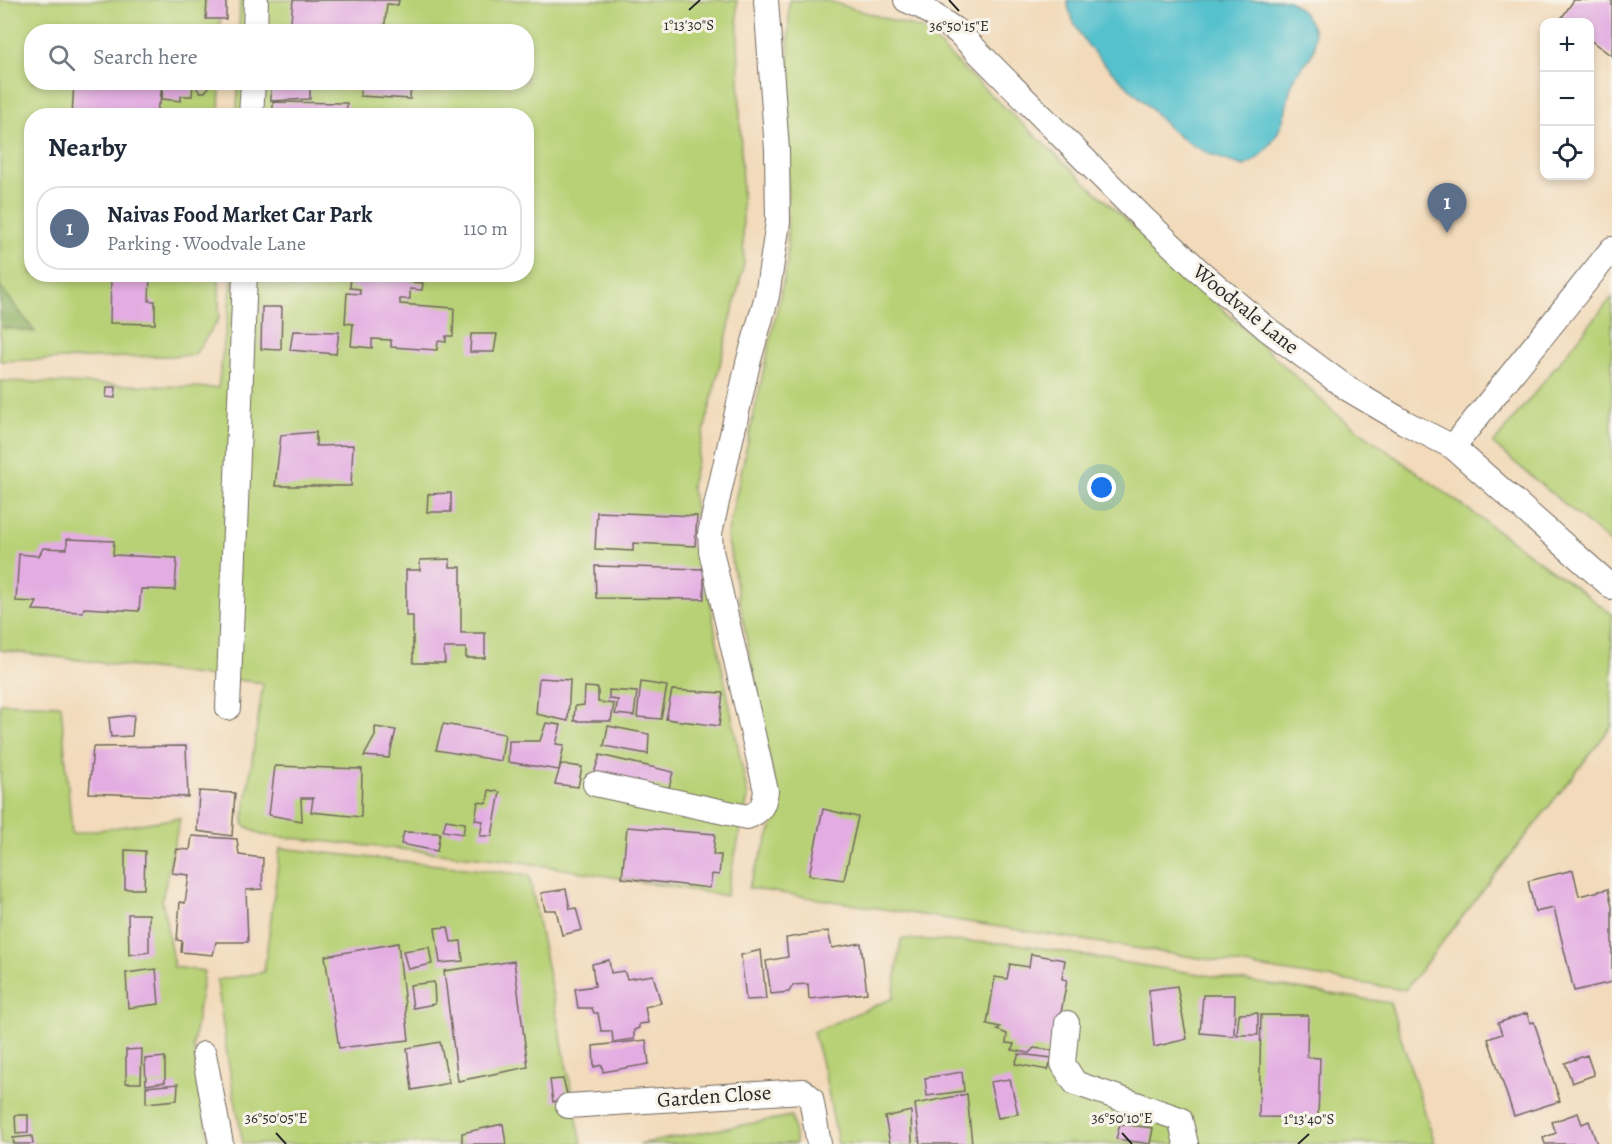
<!DOCTYPE html>
<meta charset="utf-8">
<style>
:root{--surface:#fff;--page:#f2f2f3;--text:#1f2937;--muted:#747a83;--line:#e0e1e3;--accent:#d1495b}
body{margin:0;font-family:Alegreya,serif;background:var(--page);color:var(--text)}
.controls{position:absolute;right:18px;top:18px;display:grid;overflow:hidden;border-radius:12px;box-shadow:0 3px 9px #0003}
.controls button{width:54px;height:54px;display:grid;place-items:center;padding:0;border:0;border-bottom:2px solid var(--line);background:var(--surface);color:var(--text);font:30px sans-serif}
.you{position:absolute;left:1102px;top:488px;width:21px;height:21px;margin:-15px;border:4px solid #fff;border-radius:50%;background:#1a73e8;box-shadow:0 0 0 9px #1a73e833}
.badge{display:grid;place-items:center;width:39px;height:39px;border-radius:50%;background:var(--accent);color:#fff;font-size:20px;font-weight:700}
.pin{position:absolute;translate:-50% -50px;filter:drop-shadow(0 2px 3px #0008)}
.pin::after{content:'';position:absolute;top:32px;width:21px;height:18px;background:inherit;clip-path:polygon(0 0,100% 0,50% 100%)}
.list{margin:0;padding:0;list-style:none}
h2{display:flex;justify-content:space-between;align-items:center;height:78px;margin:0;padding:0 24px;font-size:26px}
h2 small{font-size:20px;font-weight:400;color:var(--muted)}
.list li{display:grid;grid-template-columns:39px 1fr auto;gap:18px;align-items:center;box-sizing:border-box;height:84px;margin:0 12px 12px;padding:0 12px;border:2px solid var(--line);border-radius:24px}
.list b{display:block;font-size:22px;white-space:nowrap}
.list p{margin:0;font-size:20px;white-space:nowrap;color:var(--muted)}
.list em{font-size:20px;font-style:normal;color:var(--muted)}
.icon{flex:none;width:33px;height:33px;fill:none;stroke:currentColor;stroke-width:2;stroke-linecap:round;stroke-linejoin:round}
.map{position:relative;flex:none;width:1612px;height:1144px;overflow:hidden}
.search{position:absolute;background:var(--surface);box-shadow:0 3px 9px #0003;left:24px;top:24px;width:510px;height:66px;display:flex;align-items:center;gap:15px;box-sizing:border-box;padding:0 21px;border-radius:24px;color:var(--muted);font-size:22px}
.panel{position:absolute;background:var(--surface);box-shadow:0 3px 9px #0003;left:24px;top:108px;width:510px;height:174px;border-radius:24px}
.map>svg:first-child{display:block}
.green{fill:#b8d176;stroke:#727e50;stroke-width:1.5}
.forest{fill:#92b367;stroke:#5e6f49;stroke-width:1.5}
.water{fill:#54c1cd;stroke:#40767c;stroke-width:1.5}
.building{fill:#e3ace2}
.lines{fill:none;stroke-linecap:round;stroke-linejoin:round}
.minor-casing{stroke:#71685d;stroke-width:26}
.minor{stroke:#fff;stroke-width:24}
.ticks{fill:none;stroke:#2b2b2b;stroke-width:2}
.labels{text-anchor:middle;dominant-baseline:central;stroke-width:6;stroke-linejoin:round;paint-order:stroke}
.street-label{font-size:21px;fill:#2b2b2b;stroke:#f7f3e8}
.ticks-label{font-size:15px;text-anchor:middle;fill:#2b2b2b;stroke:#f7f3e8;stroke-width:6;stroke-linejoin:round;paint-order:stroke}
</style>
<div class="map">
<svg width="1612" height="1144" viewBox="0 0 1612 1144">
<rect width="100%" height="100%" fill="#f7f3e8"/>
<filter id="ink" filterUnits="userSpaceOnUse"><feTurbulence type="fractalNoise" baseFrequency=".0167" numOctaves="2"/><feDisplacementMap in="SourceGraphic" scale="12" xChannelSelector="R" yChannelSelector="G"/><feConvolveMatrix kernelMatrix="1 2 1 2 8 2 1 2 1" color-interpolation-filters="sRGB"/></filter>
<filter id="wash" filterUnits="userSpaceOnUse"><feTurbulence type="fractalNoise" baseFrequency=".008" numOctaves="4" result="noise"/><feDisplacementMap in="SourceGraphic" scale="24" xChannelSelector="R" yChannelSelector="G"/><feGaussianBlur stdDeviation="1.35" result="paint"/><feColorMatrix in="noise" values="0 0 0 0 0 0 0 0 0 0 0 0 0 0 0 0 0 1.4 0 .05"/><feComposite in="paint" operator="in"/></filter>
<g filter="url(#wash)">
<rect width="100%" height="100%" fill="#f2daba"/>
<!-- green -->
<path class="green" d="M 0,0 L 221,0 L 220,31 L 32,32 L 32,82 L 220,83 L 219,115 L 32,116 L 32,274 L 219,275 L 219,319 L 194,355 L 0,361 Z
M 240,0 L 737,0 L 744,264 L 691,486 L 717,642 L 748,797 L 726,896 L 516,861 L 261,835 L 243,824 L 263,683 L 0,650 L 0,381 L 218,388 L 233,275 L 526,274 L 526,116 L 237,115 L 238,83 L 526,82 L 526,32 L 239,31 Z
M 789,0 L 825,0 L 924,30 L 962,68 L 1334,412 L 1612,614 L 1612,726 L 1405,990 L 748,888 L 779,810 L 727,536 L 787,264 Z
M 1612,297 L 1612,544 L 1493,444 Z
M 0,703 L 61,705 L 72,834 L 180,818 L 162,899 L 174,967 L 204,971 L 193,1046 L 210,1144 L 0,1144 Z
M 280,848 L 529,875 L 582,1144 L 243,1144 L 227,1055 L 217,980 L 264,972 Z
M 901,939 L 1018,944 L 1127,963 L 1390,1003 L 1435,1144 L 838,1144 L 825,1075 L 813,1032 L 893,998 Z
M 792,1116 L 796,1144 L 639,1144 Z"/>
<!-- forest -->
<path class="forest" d="M 0,285 L 0,286 L 35,332 L 0,327 Z"/>
<!-- water -->
<path class="water" d="M 1067,0 L 1289,0 C 1302,9 1316,25 1315,42 C 1315,58 1302,64 1295,77 C 1288,90 1288,104 1284,117 C 1278,137 1263,159 1244,166 C 1221,160 1200,151 1181,138 C 1166,127 1154,111 1141,99 C 1113,71 1073,42 1067,0 Z"/>
<g id="blocks">
<!-- building -->
<path class="building" d="M 207,0 L 226,0 L 226,19 L 206,19 Z
M 293,0 L 399,0 L 398,5 L 387,4 L 384,32 L 290,32 Z
M 1574,0 L 1612,0 L 1612,56 L 1590,40 L 1590,22 L 1564,22 L 1560,20 Z
M 74,82 L 162,82 L 160,104 L 158,104 L 157,113 L 153,112 L 152,116 L 72,116 Z
M 163,82 L 193,82 L 192,96 L 181,96 L 181,101 L 162,99 Z
M 196,82 L 210,82 L 210,86 L 205,92 L 200,92 L 197,89 Z
M 271,82 L 290,82 L 290,86 L 310,85 L 310,99 L 271,101 Z
M 361,82 L 411,82 L 410,99 L 360,96 Z
M 273,102 L 347,103 L 346,116 L 273,116 Z
M 111,274 L 150,274 L 149,301 L 155,301 L 155,324 L 110,323 Z
M 351,274 L 420,274 L 420,278 L 411,277 L 410,282 L 423,283 L 422,290 L 410,289 L 410,299 L 400,299 L 400,304 L 454,308 L 453,336 L 446,336 L 446,342 L 438,341 L 437,350 L 391,347 L 391,340 L 372,339 L 372,348 L 351,346 L 353,324 L 345,323 L 347,293 L 360,294 L 360,289 L 350,288 Z
M 262,307 L 282,307 L 281,350 L 261,349 Z
M 293,331 L 339,332 L 336,354 L 290,350 Z
M 471,334 L 497,334 L 494,352 L 470,352 Z
M 107,387 L 116,387 L 115,398 L 106,397 Z
M 316,432 L 316,446 L 353,445 L 351,486 L 275,486 L 281,435 Z
M 451,493 L 451,512 L 427,512 L 428,494 Z
M 597,512 L 697,516 L 695,546 L 633,543 L 633,551 L 595,549 Z
M 67,539 L 114,541 L 113,555 L 177,558 L 175,590 L 141,589 L 139,611 L 84,608 L 83,612 L 33,610 L 37,602 L 16,601 L 19,554 L 39,556 L 43,548 L 67,549 Z
M 450,559 L 450,567 L 461,567 L 461,633 L 485,633 L 485,658 L 466,658 L 466,648 L 444,648 L 445,663 L 413,663 L 413,616 L 406,616 L 406,570 L 420,570 L 420,560 Z
M 595,566 L 704,569 L 704,599 L 596,598 Z
M 539,678 L 570,680 L 568,721 L 536,714 Z
M 641,682 L 667,686 L 661,719 L 637,717 Z
M 585,687 L 598,688 L 598,702 L 614,704 L 611,721 L 574,721 L 575,706 L 584,705 Z
M 609,690 L 637,692 L 634,716 L 615,714 L 618,700 L 609,699 Z
M 672,690 L 723,693 L 719,726 L 666,719 Z
M 134,715 L 132,736 L 111,737 L 109,718 Z
M 546,723 L 561,725 L 556,744 L 564,745 L 559,770 L 508,762 L 509,741 L 540,741 Z
M 443,724 L 505,734 L 501,761 L 436,750 Z
M 608,726 L 649,734 L 648,754 L 604,746 Z
M 375,727 L 396,730 L 389,758 L 364,756 L 375,736 Z
M 186,746 L 188,797 L 89,793 L 93,747 Z
M 600,755 L 673,772 L 669,788 L 593,776 Z
M 561,764 L 582,767 L 578,787 L 555,784 Z
M 275,766 L 362,769 L 361,817 L 311,812 L 313,798 L 301,798 L 302,821 L 269,815 Z
M 489,790 L 500,792 L 492,836 L 480,836 L 483,821 L 475,820 L 478,802 L 487,803 Z
M 199,791 L 235,793 L 232,836 L 197,831 Z
M 823,809 L 858,817 L 844,880 L 809,875 Z
M 446,820 L 465,823 L 463,834 L 443,831 Z
M 627,827 L 715,834 L 713,855 L 721,855 L 719,875 L 712,874 L 710,888 L 622,878 Z
M 404,832 L 440,833 L 437,851 L 401,844 Z
M 192,836 L 237,839 L 239,855 L 263,858 L 262,889 L 246,890 L 248,942 L 216,942 L 213,955 L 181,952 L 182,941 L 177,940 L 180,902 L 185,903 L 189,875 L 172,873 L 177,849 L 190,850 Z
M 125,850 L 145,851 L 144,889 L 125,889 Z
M 1573,870 L 1579,896 L 1608,889 L 1612,907 L 1612,982 L 1574,991 L 1554,908 L 1535,912 L 1528,881 Z
M 566,889 L 570,909 L 576,908 L 582,930 L 562,935 L 556,910 L 545,910 L 541,893 Z
M 128,914 L 149,914 L 149,952 L 129,955 Z
M 448,927 L 451,942 L 461,941 L 463,961 L 440,963 L 435,928 Z
M 828,931 L 832,948 L 861,943 L 867,993 L 809,999 L 808,984 L 793,985 L 789,992 L 771,994 L 766,961 L 788,957 L 786,938 Z
M 398,943 L 409,1040 L 339,1048 L 325,956 Z
M 429,947 L 432,964 L 408,969 L 403,951 Z
M 761,950 L 766,999 L 746,1000 L 741,955 Z
M 1031,954 L 1065,960 L 1062,979 L 1067,980 L 1054,1051 L 1034,1048 L 1029,1053 L 1012,1050 L 1014,1044 L 1006,1043 L 1007,1034 L 997,1030 L 1000,1027 L 987,1024 L 995,977 L 1007,979 L 1010,964 L 1029,967 Z
M 609,960 L 611,973 L 624,971 L 627,979 L 653,975 L 661,1003 L 645,1007 L 648,1023 L 639,1024 L 639,1028 L 634,1030 L 634,1039 L 613,1042 L 612,1031 L 601,1031 L 598,1013 L 594,1013 L 592,1008 L 578,1008 L 575,989 L 595,986 L 592,964 Z
M 514,961 L 528,1067 L 458,1081 L 444,971 Z
M 156,969 L 159,1004 L 128,1008 L 126,973 Z
M 434,982 L 435,1004 L 413,1008 L 410,985 Z
M 1177,986 L 1187,1039 L 1154,1047 L 1149,990 Z
M 1203,995 L 1235,995 L 1234,1036 L 1200,1033 Z
M 1258,1013 L 1258,1035 L 1237,1035 L 1239,1014 Z
M 1527,1013 L 1530,1023 L 1534,1022 L 1560,1101 L 1514,1116 L 1488,1039 L 1502,1034 L 1498,1023 Z
M 1261,1015 L 1308,1015 L 1307,1057 L 1320,1058 L 1318,1118 L 1259,1117 Z
M 646,1040 L 649,1064 L 603,1072 L 602,1065 L 594,1067 L 593,1046 Z
M 440,1042 L 449,1083 L 412,1090 L 407,1048 Z
M 142,1049 L 141,1083 L 126,1083 L 126,1050 Z
M 1019,1054 L 1052,1058 L 1048,1070 L 1015,1064 Z
M 1587,1055 L 1594,1075 L 1572,1083 L 1565,1063 Z
M 165,1057 L 165,1082 L 146,1085 L 145,1059 Z
M 962,1072 L 964,1091 L 927,1096 L 925,1078 Z
M 563,1079 L 568,1098 L 553,1102 L 550,1080 Z
M 1010,1079 L 1018,1114 L 998,1118 L 990,1082 Z
M 178,1084 L 177,1100 L 146,1103 L 146,1087 Z
M 967,1094 L 972,1144 L 920,1144 L 915,1104 Z
M 911,1111 L 912,1144 L 890,1144 L 885,1117 Z
M 1578,1113 L 1582,1124 L 1589,1121 L 1597,1144 L 1545,1144 L 1543,1138 L 1556,1133 L 1552,1122 Z
M 15,1115 L 28,1115 L 28,1133 L 16,1134 Z
M 503,1124 L 506,1144 L 462,1144 L 462,1133 Z
M 1120,1124 L 1153,1128 L 1150,1144 L 1116,1139 Z
M 32,1136 L 33,1144 L 14,1144 L 13,1138 Z"/>
</g>
</g>
<g filter="url(#ink)">
<use href="#blocks" fill-opacity="0" stroke="#71685d" stroke-width="1.5"/>
<g class="lines">
<!-- minor casing -->
<g class="minor-casing">
<path id="minor" d="M 906,0 L 922,7 L 958,32 L 1142,217 L 1197,269 L 1267,329 L 1348,389 L 1404,422 L 1453,447 L 1612,587
M 255,32 L 256,0
M 251,116 L 253,82
M 1453,447 L 1612,249
M 228,708 L 245,274
M 595,784 L 747,817 C 761,812 764,805 766,791 L 711,551 L 710,533 L 748,363 L 767,296 L 778,222 L 777,150 L 766,0
M 1067,1023 L 1063,1064 L 1075,1083 L 1180,1119 L 1186,1144
M 204,1054 L 221,1144
M 568,1106 L 803,1091 L 811,1098 L 819,1144"/>
</g>
<!-- minor -->
<use href="#minor" class="minor"/>
</g>
</g>
<!-- ticks -->
<path class="ticks" d="M 949,0 L 959,11M 689,10 L 700,0M 276,1133 L 286,1144M 1122,1133 L 1132,1144M 1298,1144 L 1309,1134"/>
<g class="labels">
<!-- street labels -->
<g class="street-label">
<text transform="translate(1246 309) rotate(39)">Woodvale Lane</text>
<text transform="translate(714 1096) rotate(-4)">Garden Close</text>
</g>
</g>
<g class="ticks-label">
<text x="689" y="30">1°13'30"S</text>
<text x="959" y="31">36°50'15"E</text>
<text x="276" y="1123">36°50'05"E</text>
<text x="1122" y="1123">36°50'10"E</text>
<text x="1309" y="1124">1°13'40"S</text>
</g>
</svg>
<div class="controls">
<button>+</button>
<button>−</button>
<button><svg class="icon" aria-label="locate" viewBox="0 0 24 24"><circle cx="12" cy="12" r="6"/><path d="M12 2v4M12 18v4M2 12h4M18 12h4"/></svg></button>
</div>
<div class="you"></div>
<div class="pin badge" style="left:1447px;top:233px;background:#5c6f8a">1</div>
<div class="search"><svg class="icon" aria-label="search" viewBox="0 0 24 24"><circle cx="10" cy="10" r="6"/><path d="M15 15l6 6"/></svg>Search here</div>
<section class="panel">
<h2>Nearby<small></small></h2>
<ul class="list">
<li><span class="badge" style="background:#5c6f8a">1</span><div><b>Naivas Food Market Car Park</b><p>Parking · Woodvale Lane</p></div><em>110 m</em></li>
</ul>
</section>
</div>
